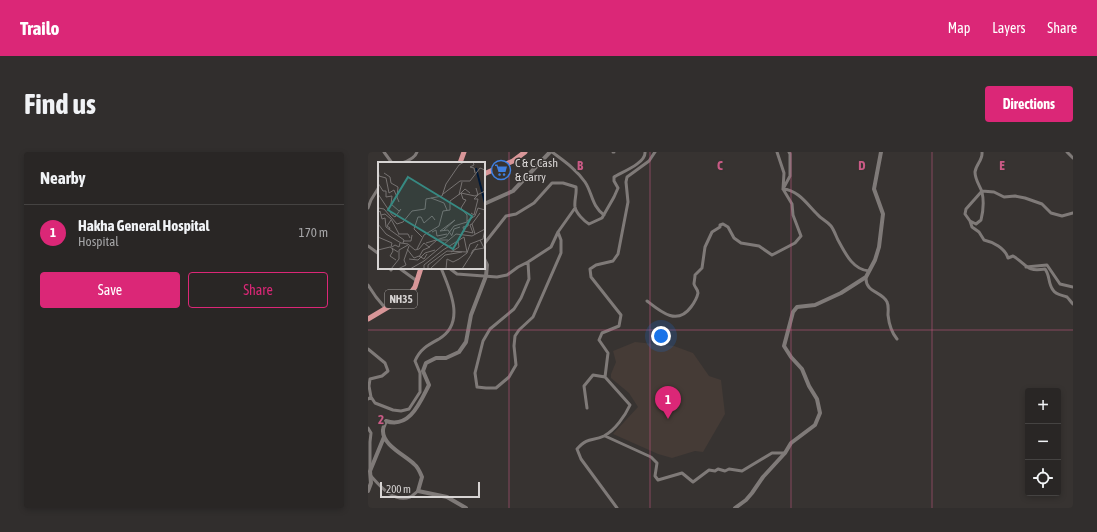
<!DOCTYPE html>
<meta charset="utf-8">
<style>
:root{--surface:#292625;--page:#312e2d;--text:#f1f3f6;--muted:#a5a5a7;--line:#454342;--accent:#db2777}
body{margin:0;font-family:"Asap Condensed",sans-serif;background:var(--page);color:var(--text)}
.controls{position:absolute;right:12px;bottom:12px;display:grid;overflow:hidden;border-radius:4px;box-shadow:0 2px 6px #0003}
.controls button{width:36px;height:36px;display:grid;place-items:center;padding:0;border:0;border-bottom:1px solid var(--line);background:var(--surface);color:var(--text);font:20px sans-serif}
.scale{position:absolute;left:12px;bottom:10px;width:100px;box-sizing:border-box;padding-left:4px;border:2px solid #d7d4d3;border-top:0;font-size:11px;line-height:14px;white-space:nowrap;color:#d7d4d3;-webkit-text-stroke:3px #373331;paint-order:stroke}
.you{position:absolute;left:293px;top:184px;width:14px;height:14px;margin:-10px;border:3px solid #fff;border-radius:50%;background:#1a73e8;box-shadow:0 0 0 6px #1a73e833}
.badge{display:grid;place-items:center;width:26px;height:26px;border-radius:50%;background:var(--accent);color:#fff;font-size:13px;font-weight:700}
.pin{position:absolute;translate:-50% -33px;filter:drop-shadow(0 1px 2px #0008)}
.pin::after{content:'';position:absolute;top:21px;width:14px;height:12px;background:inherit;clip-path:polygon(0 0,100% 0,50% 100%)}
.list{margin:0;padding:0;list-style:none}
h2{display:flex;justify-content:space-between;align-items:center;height:52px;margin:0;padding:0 16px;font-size:17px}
h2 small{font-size:13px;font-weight:400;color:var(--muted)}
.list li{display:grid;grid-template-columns:26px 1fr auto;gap:12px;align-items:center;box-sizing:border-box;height:56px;padding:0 16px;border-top:1px solid var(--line)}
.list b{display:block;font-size:15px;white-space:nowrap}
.list p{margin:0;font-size:13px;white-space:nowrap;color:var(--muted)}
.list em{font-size:13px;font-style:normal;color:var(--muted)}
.actions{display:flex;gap:8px;padding:12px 16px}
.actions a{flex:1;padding:9px 0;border:1px solid var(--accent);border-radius:4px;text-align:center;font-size:14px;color:var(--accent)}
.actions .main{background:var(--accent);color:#fff}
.icon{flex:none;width:22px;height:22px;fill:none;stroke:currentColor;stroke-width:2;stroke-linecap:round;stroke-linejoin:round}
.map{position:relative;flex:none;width:705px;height:356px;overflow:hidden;border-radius:4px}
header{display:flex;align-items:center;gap:24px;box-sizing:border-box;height:56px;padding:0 20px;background:var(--accent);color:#fff}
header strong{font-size:19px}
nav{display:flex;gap:22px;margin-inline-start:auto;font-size:14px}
.intro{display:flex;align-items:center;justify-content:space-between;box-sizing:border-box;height:96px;padding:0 24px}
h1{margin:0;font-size:28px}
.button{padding:10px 18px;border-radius:4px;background:var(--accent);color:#fff;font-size:14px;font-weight:700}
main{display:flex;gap:24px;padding:0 24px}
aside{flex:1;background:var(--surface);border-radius:4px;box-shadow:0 2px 6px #0003}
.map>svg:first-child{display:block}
.built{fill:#453b36}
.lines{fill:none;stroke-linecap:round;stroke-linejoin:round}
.minor{stroke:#7f7a78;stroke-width:3}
.tertiary{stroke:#7f7a78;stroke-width:4}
.trunk{stroke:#d89698;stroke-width:5}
.grid{fill:none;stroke:#c95a85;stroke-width:1;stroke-opacity:0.55}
.labels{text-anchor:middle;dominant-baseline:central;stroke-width:3;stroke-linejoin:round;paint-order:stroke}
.shield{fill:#373331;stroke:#a7a4a2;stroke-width:1}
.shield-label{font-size:11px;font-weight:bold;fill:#d7d4d3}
.poi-label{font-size:12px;fill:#d7d4d3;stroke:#373331;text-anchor:start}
.inset-river{fill:none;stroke:#001836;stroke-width:2}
.inset-road{fill:none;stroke:#777372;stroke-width:1}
.view{fill:#378982;fill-opacity:0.15;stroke:#378982;stroke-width:2}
.inset-edge{fill:none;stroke:#d7d4d3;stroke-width:2}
.grid-label{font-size:13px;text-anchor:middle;font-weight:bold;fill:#c95a85;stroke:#373331;stroke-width:3;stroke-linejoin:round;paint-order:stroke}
</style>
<header>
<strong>Trailo</strong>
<nav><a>Map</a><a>Layers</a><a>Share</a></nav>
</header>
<div class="intro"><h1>Find us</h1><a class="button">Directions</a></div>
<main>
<aside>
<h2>Nearby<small></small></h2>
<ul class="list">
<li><span class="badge">1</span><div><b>Hakha General Hospital</b><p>Hospital</p></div><em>170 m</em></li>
</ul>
<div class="actions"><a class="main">Save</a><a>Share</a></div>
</aside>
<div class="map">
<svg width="705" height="356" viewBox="0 0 705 356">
<rect width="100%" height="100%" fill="#373331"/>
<!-- built -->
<path class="built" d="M 267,190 L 306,194 L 325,201 L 341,224 L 353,228 L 357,262 L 335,300 L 327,299 L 304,306 L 290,302 L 245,282 L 270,255 L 261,241 L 243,226 L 243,222 L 248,210 L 245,199 Z"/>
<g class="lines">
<!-- minor -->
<path class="minor" d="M 16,0 L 24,11
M 184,0 C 196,9 208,17 217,30 C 224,40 224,55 236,63
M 245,0 L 246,0
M 421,0 L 422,2 L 422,24 L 415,37 C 430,38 439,52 449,62 C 453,67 459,69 463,74 C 466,78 468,84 470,88 C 477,101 485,118 501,119
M 699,0 L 705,6
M 34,11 C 40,9 47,6 49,0
M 614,39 L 598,57 L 597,62 L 602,69 L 608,72 L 613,68 C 615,60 616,49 614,40 C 612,34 607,28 607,20 C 608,12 615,8 614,0
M 614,39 L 626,40 L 636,45 L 647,44 L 657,46 L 674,52 L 683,61 L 694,64 L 705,61
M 0,56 L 3,48 L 11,35
M 602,69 L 604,75 L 611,80 L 616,88 C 625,90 637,96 640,106 L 645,104 C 660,113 657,120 677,117 C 682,123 680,132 685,138 C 688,143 694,143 699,145 C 701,147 703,150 705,152
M 190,80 L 207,56
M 116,92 L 138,64 L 148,62 L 166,51 L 184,31 L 195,31 L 208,35 C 209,42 206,48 207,55 C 208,61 216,69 221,72 L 234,66 L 246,45 L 250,36 L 246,29 L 246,25 C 254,20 278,11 277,0
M 0,94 L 11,102
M 658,115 L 679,113 L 692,132 L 705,135
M 21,116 L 23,118 L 25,116
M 31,116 L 49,129
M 81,116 L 89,122 L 129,125 L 139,123 L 150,115 L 160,110 L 183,95 L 190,80 L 193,88 L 193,101 L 165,165 L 151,178 L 147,184 L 146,194 L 148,213 L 141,225 L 128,236 L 118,236 L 109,235 L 107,221 L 115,189 L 122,177 L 146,157 L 153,146 L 161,127 L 160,110
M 498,125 C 497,141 514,139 519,150 C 521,154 520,159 520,163 C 521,172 523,180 529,187
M 0,133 L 8,145 L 18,157
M 279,149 C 293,160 309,174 323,155 C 326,151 329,146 330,141 C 330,137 327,136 326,132 C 326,130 327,126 327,123 L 334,116 L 337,95 L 344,80 L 352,75 L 352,73 L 355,72 L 360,75 L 366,86 L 373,91 L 391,94 L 404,103 L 427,91 L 433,84 L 425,63 L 424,52 L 415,37 L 416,21 L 409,0
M 0,197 L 17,211 L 20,219 L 14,224 L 2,227 L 1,234 L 3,245 L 0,247
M 3,245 L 7,251 L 25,258 L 33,259 L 41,257 L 52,240 L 52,221 L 47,209 C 52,197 60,193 71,187 C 98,171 82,138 73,116
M 219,256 L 216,234 L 225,223 L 237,225
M 0,276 L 3,281 L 2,290 L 2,317
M 237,284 L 283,305 L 289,311 L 287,324 L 290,328 L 314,321 L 325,330 L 341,318 L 347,319 L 350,317 L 357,319 L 361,317 L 374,319 L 404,301 L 417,301
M 3,324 C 12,334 26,351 42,345 C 45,344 47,341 50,339
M 249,356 L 213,307 L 209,297 C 221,284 224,290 236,284 C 247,278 257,264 262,253 L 237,225 L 240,201 L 231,188 L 234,181 L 251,174 L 253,163 L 223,125 L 222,117 L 228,113 L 245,109 L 250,102 L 260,50 L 258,30 L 259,25 L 281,9 L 287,0"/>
<!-- tertiary -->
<path class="tertiary" d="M 116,52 L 145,39 L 182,0
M 0,339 L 3,331 L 2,319 L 16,285
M 98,356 L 79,345 L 50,339 L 54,325 C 52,320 50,315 46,312 C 37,303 14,293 15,278 C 15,275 17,272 18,269 C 42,277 52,250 61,233 L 55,219 L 58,211 L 68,206 L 78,206 L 91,200 L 98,190 L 103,163 L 118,124 L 119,113 L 116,107
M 367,356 L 378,348 L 384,341 L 395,325 L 417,301 L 423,291 L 447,273 L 452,261 L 449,247 L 441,234 L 434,217 L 423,205 L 416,194 L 425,160 L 429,155 L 447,153 L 473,141 L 498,125 L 507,108 L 511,95 L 515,62 L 506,37 L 513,0"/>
<!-- trunk -->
<path class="trunk" d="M 92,11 L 96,0
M 116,22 L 145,9 L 157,0
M 0,167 L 42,142 L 47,135 L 53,116"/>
</g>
<!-- grid -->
<path class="grid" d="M 141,0 L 141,356M 282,0 L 282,356M 423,0 L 423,356M 564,0 L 564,356M 0,178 L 705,178"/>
<!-- icons -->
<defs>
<g id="supermarket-ring" transform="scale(1)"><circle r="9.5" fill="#373331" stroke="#3f7fe0" stroke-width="1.5"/><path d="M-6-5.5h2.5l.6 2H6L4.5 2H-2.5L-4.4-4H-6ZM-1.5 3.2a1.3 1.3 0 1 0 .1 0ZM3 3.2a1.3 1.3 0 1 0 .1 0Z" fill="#3f7fe0"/></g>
</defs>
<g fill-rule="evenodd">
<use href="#supermarket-ring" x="133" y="18"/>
</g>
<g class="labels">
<!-- shield labels -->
<rect class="shield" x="17" y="138" width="32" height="18" rx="3"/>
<g class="shield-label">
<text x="33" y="147">NH35</text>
</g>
<!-- poi labels -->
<g class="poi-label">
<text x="147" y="11">C &amp; C Cash<tspan x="147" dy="14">&amp; Carry</tspan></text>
</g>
</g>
<!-- overview -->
<g transform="translate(10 10)">
<rect width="107" height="107" fill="#373331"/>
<path class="inset-river" d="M 98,6 L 107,41"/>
<path class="inset-road" d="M 95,0 L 96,3 L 92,5 L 96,6 L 97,11M 0,5 L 1,14 L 8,16 L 11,31 L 16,28 L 21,40M 6,11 L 12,15 L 13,21 L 20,25 L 19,35M 0,21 L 5,29 L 8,29 L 8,35 L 14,34 L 13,42 L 21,49M 0,32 L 14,53M 65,32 L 82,19 L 92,19 L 102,6 L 107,8M 81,33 L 84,20M 53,36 L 66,41 L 69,48M 0,46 L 6,47 L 19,62 L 25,60 L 34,49 L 47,47 L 48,37 L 64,34 L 68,22 L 81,3 L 86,0M 0,51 L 2,49 L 4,57 L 7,56 L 8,65 L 26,78 L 25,81M 93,51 L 96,53 L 100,37 L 96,37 L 100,33 L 98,26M 3,53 L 7,52 L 13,57 L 21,72M 14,53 L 17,55 L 23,47 L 21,49M 89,59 L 97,54 L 100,46 L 107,48M 0,62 L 8,72 L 23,81 L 30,82 L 37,88 L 41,87 L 46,81 L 51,85 L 59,78 L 70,78M 11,68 L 12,66 L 9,64 L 13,58M 66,68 L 77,58 L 62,69 L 70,68 L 74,74M 86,69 L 95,71 L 92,63 L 94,62M 54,70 L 58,68 L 59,74 L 69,72M 86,70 L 85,65 L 90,64 L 91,59M 20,72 L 30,72 L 32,76M 97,72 L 94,62 L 102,51M 74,73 L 76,67 L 82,65M 0,75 L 14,81 L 13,85M 44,75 L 36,67 L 40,55 L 43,55 L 46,61 L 54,54 L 57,58M 26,79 L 33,79 L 34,73M 48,81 L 68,75 L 76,64 L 89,60 L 89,53 L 83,46 L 88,38 L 85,37 L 83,31 L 87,27 L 92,31M 14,85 L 17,83 L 21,85 L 22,81M 14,86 L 15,89 L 12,94 L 18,98M 29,87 L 36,96 L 41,94 L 46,97 L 49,92M 39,87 L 46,73 L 61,64 L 65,49 L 72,48 L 72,39 L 83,31 L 97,34 L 107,29M 0,88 L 12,85 L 20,90M 73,90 L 81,85 L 80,79M 93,92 L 95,88 L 106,86 L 102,78M 41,95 L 45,88 L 52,85M 31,97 L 40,98 L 47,91 L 57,88M 13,107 L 21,97 L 21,88 L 30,83M 20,107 L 28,103 L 26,98 L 31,84M 32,107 L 46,99 L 78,72 L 94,74 L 107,67 L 105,77 L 92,82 L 89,91 L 81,97 L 75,100 L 69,97 L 68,107M 46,107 L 46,103 L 65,88 L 86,75 L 89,90 L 69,89 L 50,103 L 50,107M 52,107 L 67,93 L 84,90M 84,107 L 100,82"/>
<path class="view" d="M 30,15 L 94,54 L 75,87 L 10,48 Z"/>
<rect width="107" height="107" class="inset-edge"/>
</g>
<g class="grid-label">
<text x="212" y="18">B</text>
<text x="352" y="18">C</text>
<text x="494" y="18">D</text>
<text x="634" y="18">E</text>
<text x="13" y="272">2</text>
</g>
</svg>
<div class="controls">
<button>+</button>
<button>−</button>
<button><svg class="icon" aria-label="locate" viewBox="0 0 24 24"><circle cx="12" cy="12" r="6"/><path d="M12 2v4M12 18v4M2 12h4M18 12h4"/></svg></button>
</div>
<div class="scale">200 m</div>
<div class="you"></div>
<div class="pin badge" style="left:300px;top:267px">1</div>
</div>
</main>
